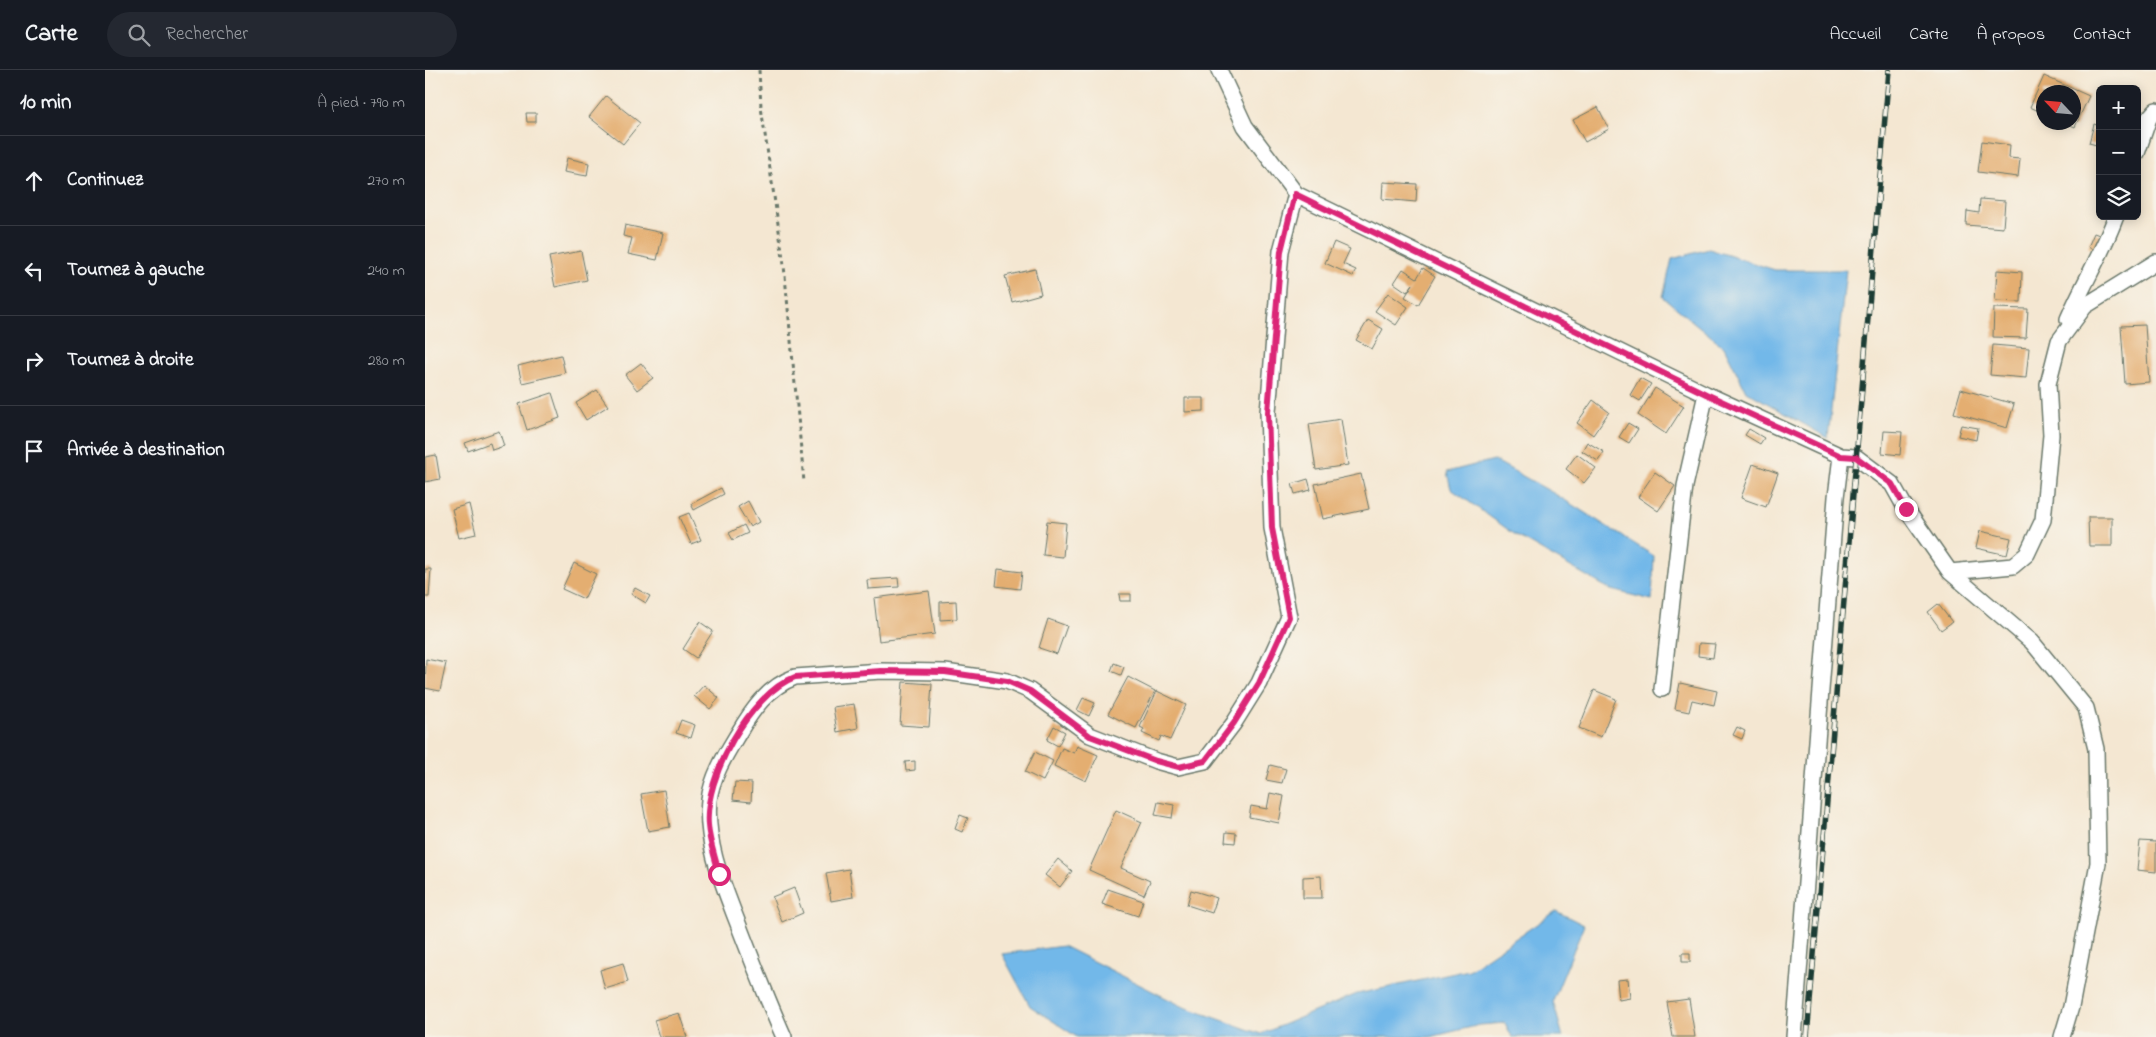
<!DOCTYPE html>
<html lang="fr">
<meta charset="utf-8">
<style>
:root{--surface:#171b24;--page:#242831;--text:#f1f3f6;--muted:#9ea1a6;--line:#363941}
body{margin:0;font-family:"Indie Flower",sans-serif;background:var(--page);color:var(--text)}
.controls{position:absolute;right:15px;top:15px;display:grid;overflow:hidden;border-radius:8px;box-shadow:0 2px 12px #0003}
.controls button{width:45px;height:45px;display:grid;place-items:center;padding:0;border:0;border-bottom:1px solid var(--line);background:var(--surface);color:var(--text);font:25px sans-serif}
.compass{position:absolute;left:1611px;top:15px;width:45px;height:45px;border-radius:50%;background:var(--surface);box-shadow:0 2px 12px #0003;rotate:296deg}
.stop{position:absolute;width:15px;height:15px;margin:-11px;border:4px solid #db2777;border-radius:50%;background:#fff}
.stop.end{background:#db2777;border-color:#fff;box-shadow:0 1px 5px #0008}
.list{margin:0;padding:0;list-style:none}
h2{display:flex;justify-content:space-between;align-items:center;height:65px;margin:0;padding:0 20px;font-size:21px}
h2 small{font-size:16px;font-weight:400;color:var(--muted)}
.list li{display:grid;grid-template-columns:32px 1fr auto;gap:15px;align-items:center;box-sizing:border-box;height:90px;padding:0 20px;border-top:1px solid var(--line)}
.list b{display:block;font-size:19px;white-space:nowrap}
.list em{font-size:16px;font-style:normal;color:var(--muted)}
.icon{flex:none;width:28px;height:28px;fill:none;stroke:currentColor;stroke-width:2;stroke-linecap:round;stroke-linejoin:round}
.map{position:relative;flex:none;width:1731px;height:967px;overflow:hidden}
header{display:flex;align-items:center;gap:30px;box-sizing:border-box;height:70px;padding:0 25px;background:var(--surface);border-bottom:1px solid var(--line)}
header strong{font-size:24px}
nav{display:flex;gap:28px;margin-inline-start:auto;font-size:18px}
.search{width:350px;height:45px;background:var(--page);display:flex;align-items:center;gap:12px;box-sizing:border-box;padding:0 18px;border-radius:28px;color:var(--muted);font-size:19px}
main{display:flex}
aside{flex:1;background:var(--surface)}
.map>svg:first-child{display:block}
.water{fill:#72b8e9;stroke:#487a8e}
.building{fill:#e4ae71}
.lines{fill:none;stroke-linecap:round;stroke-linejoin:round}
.street-casing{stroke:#6a786b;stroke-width:18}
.path{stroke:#6a786b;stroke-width:3;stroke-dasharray:4 4;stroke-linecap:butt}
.street{stroke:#fff;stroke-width:15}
.rail-casing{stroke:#1f3d34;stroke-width:5.5}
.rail{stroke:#f7f3e8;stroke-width:4;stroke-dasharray:11;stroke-linecap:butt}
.route{stroke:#db2777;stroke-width:6}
</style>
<header>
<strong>Carte</strong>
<div class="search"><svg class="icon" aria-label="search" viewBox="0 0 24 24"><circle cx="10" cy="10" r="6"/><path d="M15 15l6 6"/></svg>Rechercher</div>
<nav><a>Accueil</a><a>Carte</a><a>À propos</a><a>Contact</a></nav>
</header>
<main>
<aside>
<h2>10 min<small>À pied · 790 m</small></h2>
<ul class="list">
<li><svg class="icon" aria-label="ahead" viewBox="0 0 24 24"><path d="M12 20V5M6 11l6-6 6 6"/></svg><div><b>Continuez</b></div><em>270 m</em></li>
<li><svg class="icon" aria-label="left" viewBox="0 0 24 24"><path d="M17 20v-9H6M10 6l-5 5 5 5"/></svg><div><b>Tournez à gauche</b></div><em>240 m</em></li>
<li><svg class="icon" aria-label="right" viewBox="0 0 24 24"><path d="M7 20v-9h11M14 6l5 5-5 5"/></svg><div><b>Tournez à droite</b></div><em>280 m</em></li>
<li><svg class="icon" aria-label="arrive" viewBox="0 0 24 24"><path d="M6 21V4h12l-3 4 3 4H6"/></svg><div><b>Arrivée à destination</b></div></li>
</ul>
</aside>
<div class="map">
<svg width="1731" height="967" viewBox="0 0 1731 967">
<rect width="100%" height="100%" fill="#f7f3e8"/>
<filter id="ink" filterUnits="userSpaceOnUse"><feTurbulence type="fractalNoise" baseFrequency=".02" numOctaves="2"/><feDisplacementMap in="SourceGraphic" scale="10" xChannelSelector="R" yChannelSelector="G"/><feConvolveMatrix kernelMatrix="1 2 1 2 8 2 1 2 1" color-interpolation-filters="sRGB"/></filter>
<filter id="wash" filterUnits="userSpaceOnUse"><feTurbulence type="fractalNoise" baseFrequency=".0096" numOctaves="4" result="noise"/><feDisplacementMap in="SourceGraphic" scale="20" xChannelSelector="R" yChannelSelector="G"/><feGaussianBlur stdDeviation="1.12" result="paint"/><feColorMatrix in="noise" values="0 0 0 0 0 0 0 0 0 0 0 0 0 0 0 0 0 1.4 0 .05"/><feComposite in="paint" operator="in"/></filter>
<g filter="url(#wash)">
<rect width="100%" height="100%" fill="#f4e7d2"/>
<!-- water -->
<path class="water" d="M 1284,179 L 1350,200 L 1421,200 L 1403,368 L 1321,321 L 1299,277 L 1238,227 L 1247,189 Z
M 1069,390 L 1130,424 L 1229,486 L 1227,530 L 1186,520 L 1092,466 L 1026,419 L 1022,402 Z
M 1131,841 L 1159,855 L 1128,931 L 1138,967 L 1087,967 L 1080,953 L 1055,955 L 1005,967 L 652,967 L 605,936 L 577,884 L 638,876 L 757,936 L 836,964 L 932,924 L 1044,900 Z"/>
<g id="blocks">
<!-- building -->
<path class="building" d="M 1619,6 L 1664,26 L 1650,57 L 1639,52 L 1648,52 L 1648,22 L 1618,22 L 1618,43 L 1605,37 Z
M 181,26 L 215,53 L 198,74 L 164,47 Z
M 1173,37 L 1184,59 L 1160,72 L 1148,50 Z
M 101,43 L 111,43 L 111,52 L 102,52 Z
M 1669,54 L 1675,56 L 1675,76 L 1664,73 Z
M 1557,71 L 1585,75 L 1584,88 L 1595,89 L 1593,107 L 1553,102 Z
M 142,88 L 164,93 L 162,106 L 139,102 Z
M 958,112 L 992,114 L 991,132 L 957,129 Z
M 1555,129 L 1580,131 L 1578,158 L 1541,155 L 1542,141 L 1554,143 Z
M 200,155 L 238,163 L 232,190 L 203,184 L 207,168 L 198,166 Z
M 1669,163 L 1677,166 L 1671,181 L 1663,177 Z
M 909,172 L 925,179 L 918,194 L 931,200 L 928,206 L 900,193 Z
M 156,181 L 162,210 L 130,217 L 124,187 Z
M 998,198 L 1010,206 L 993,235 L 980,227 L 988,214 L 982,222 L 969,213 L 978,199 L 992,208 Z
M 610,199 L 616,224 L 587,232 L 580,206 Z
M 1572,200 L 1597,202 L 1596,232 L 1570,231 Z
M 963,223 L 983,237 L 971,255 L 950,241 Z
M 1569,238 L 1603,239 L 1601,268 L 1568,267 Z
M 943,250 L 958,259 L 947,279 L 931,270 Z
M 1720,255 L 1724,312 L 1700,314 L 1696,256 Z
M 1568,275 L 1604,278 L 1601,308 L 1565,305 Z
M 136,285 L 140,303 L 97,313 L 93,296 Z
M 216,293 L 228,308 L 212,320 L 200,305 Z
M 1215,308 L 1226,314 L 1215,331 L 1205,325 Z
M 1230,318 L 1259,336 L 1241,364 L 1213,345 Z
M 1536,319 L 1589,334 L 1582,358 L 1529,343 Z
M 172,320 L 183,336 L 161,350 L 151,333 Z
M 127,323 L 135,348 L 102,360 L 94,334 Z
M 760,328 L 779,328 L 779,341 L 760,342 Z
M 1168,330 L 1184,342 L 1168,365 L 1152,353 Z
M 916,349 L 923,395 L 891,400 L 884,354 Z
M 1203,353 L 1213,359 L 1204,373 L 1194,367 Z
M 1536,355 L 1553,358 L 1551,370 L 1533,366 Z
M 1324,359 L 1339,368 L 1335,374 L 1320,365 Z
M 74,361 L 79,376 L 67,380 L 65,373 L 43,381 L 40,373 Z
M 1459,361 L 1477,362 L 1475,385 L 1457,383 Z
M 1162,372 L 1179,382 L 1173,391 L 1157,381 Z
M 1152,384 L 1171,398 L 1159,413 L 1141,399 Z
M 11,385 L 15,409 L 0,412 L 0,387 Z
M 1328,394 L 1353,403 L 1341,437 L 1316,428 Z
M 1230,402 L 1250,416 L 1233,441 L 1213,427 Z
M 936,404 L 944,439 L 898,449 L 890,414 Z
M 883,409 L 886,420 L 870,424 L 867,414 Z
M 296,418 L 299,424 L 269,440 L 266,434 Z
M 323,431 L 334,452 L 325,457 L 313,437 Z
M 44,434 L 51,464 L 34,468 L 27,439 Z
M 264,443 L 276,470 L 266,474 L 254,447 Z
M 1663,447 L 1687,447 L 1687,476 L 1664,476 Z
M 622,451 L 641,453 L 638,487 L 618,485 Z
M 319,455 L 323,463 L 308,470 L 304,463 Z
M 1555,461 L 1586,468 L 1582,485 L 1551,478 Z
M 149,493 L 171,504 L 159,529 L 137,519 Z
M 0,499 L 6,499 L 4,527 L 0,527 Z
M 573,499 L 597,502 L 595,519 L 571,516 Z
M 473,508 L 474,517 L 443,519 L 442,510 Z
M 210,518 L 225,526 L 221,533 L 206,524 Z
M 504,521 L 510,564 L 454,571 L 449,528 Z
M 694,524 L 706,524 L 706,531 L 695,531 Z
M 531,531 L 532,549 L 515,550 L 515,532 Z
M 1513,534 L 1527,552 L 1516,560 L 1503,542 Z
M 623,549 L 642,556 L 632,584 L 614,578 Z
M 275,552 L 288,561 L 271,588 L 258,579 Z
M 1274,573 L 1290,574 L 1288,588 L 1273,586 Z
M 1,589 L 21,593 L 15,621 L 0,618 Z
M 689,593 L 699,597 L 696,605 L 686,601 Z
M 703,607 L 730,621 L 711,658 L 683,644 Z
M 478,612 L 507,614 L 504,657 L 475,655 Z
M 1255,613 L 1292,621 L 1289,635 L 1267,630 L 1264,642 L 1250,639 Z
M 279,615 L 294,628 L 285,639 L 269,626 Z
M 1169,620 L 1191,629 L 1176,667 L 1154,658 Z
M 732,621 L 761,635 L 745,670 L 736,666 L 734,671 L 717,663 L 719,659 L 715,657 Z
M 658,628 L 670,633 L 664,646 L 652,640 Z
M 429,634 L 433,658 L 412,662 L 408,637 Z
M 256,650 L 270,655 L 266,668 L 251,663 Z
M 629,656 L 640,662 L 633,676 L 622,670 Z
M 1312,657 L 1320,661 L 1317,669 L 1308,665 Z
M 652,676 L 673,685 L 661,711 L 629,696 L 637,678 L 649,683 Z
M 610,682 L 628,691 L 618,711 L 600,702 Z
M 490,691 L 490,700 L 481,701 L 480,692 Z
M 845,695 L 861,699 L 857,713 L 841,710 Z
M 310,712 L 327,713 L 326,732 L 308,730 Z
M 239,720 L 245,757 L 223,761 L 216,724 Z
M 845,723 L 859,726 L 854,753 L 824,747 L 826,736 L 842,739 Z
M 733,732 L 749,735 L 747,748 L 730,745 Z
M 691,740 L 717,752 L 696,798 L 725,811 L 719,825 L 664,800 Z
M 535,745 L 543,748 L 537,762 L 530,759 Z
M 801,762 L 811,763 L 810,773 L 800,772 Z
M 1715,771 L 1731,772 L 1731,802 L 1712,800 Z
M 633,789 L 647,801 L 635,817 L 620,805 Z
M 424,799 L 428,827 L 406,831 L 401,803 Z
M 896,806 L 897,828 L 878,828 L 878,807 Z
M 369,818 L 378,843 L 357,852 L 347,827 Z
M 683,819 L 718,831 L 713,846 L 677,834 Z
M 766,820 L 792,828 L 787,843 L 762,835 Z
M 1257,883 L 1265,883 L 1265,892 L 1257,892 Z
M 198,893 L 203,912 L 180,919 L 175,900 Z
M 1203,909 L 1205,928 L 1194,930 L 1192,910 Z
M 1264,929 L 1270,967 L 1248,967 L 1242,932 Z
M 254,943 L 262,967 L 234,967 L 229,950 Z"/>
</g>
</g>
<g filter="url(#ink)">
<use href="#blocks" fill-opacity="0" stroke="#6a786b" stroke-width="1"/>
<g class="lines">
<!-- street casing -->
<g class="street-casing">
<path id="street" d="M 794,0 L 820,56 L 871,124 L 1281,324 L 1416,386 L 1431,387 L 1467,414 L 1481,439 L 1525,502 L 1607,572 L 1661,638 L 1671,679 L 1673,793 L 1646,937 L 1637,967
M 1712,83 L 1724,48 L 1731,40
M 1643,249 C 1658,214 1678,182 1691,146
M 1525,502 L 1588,496 L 1602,484 L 1618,450 L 1626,365 L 1623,314 L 1634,271 L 1660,236 L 1731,192
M 1237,619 L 1260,416 L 1281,324
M 359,967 C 342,929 327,890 312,851 C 297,812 280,772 284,730 C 287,706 301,684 313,664 C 327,640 343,617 370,607 L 456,601 L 520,602 L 582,611 L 605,621 L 665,665 L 731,691 L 753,697 L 780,691 L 809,653 L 834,613 L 864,547 L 847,458 L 843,342 L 856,181 L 871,124
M 1369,967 L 1411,427 L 1416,386"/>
</g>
<!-- path -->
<path class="path" d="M 334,0 L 336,37 L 359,195 L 379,412"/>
<!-- street -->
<use href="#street" class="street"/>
<!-- rail casing -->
<g class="rail-casing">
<path id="rail" d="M 1382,967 L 1464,0"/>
</g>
<!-- rail -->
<use href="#rail" class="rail"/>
</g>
</g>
<g class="lines" filter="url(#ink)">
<!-- route -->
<path class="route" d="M 294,804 C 291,789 284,772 283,755 C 279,707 325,624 370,607 L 456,601 L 520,602 L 582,611 L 605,621 L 665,666 L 731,691 L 754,697 L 780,691 L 809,653 L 834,613 L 864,547 L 847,458 L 843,342 L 856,181 L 870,124 L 1281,324 L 1416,386 L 1431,387 L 1467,414 L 1481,439"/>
</g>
</svg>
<div class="controls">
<button>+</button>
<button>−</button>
<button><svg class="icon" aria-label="layers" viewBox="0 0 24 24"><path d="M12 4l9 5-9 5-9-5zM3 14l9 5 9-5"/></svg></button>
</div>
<svg class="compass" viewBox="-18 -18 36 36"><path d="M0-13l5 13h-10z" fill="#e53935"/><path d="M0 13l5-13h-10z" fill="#9ea1a6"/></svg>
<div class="stop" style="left:294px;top:804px"></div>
<div class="stop end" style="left:1481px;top:439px"></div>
</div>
</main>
